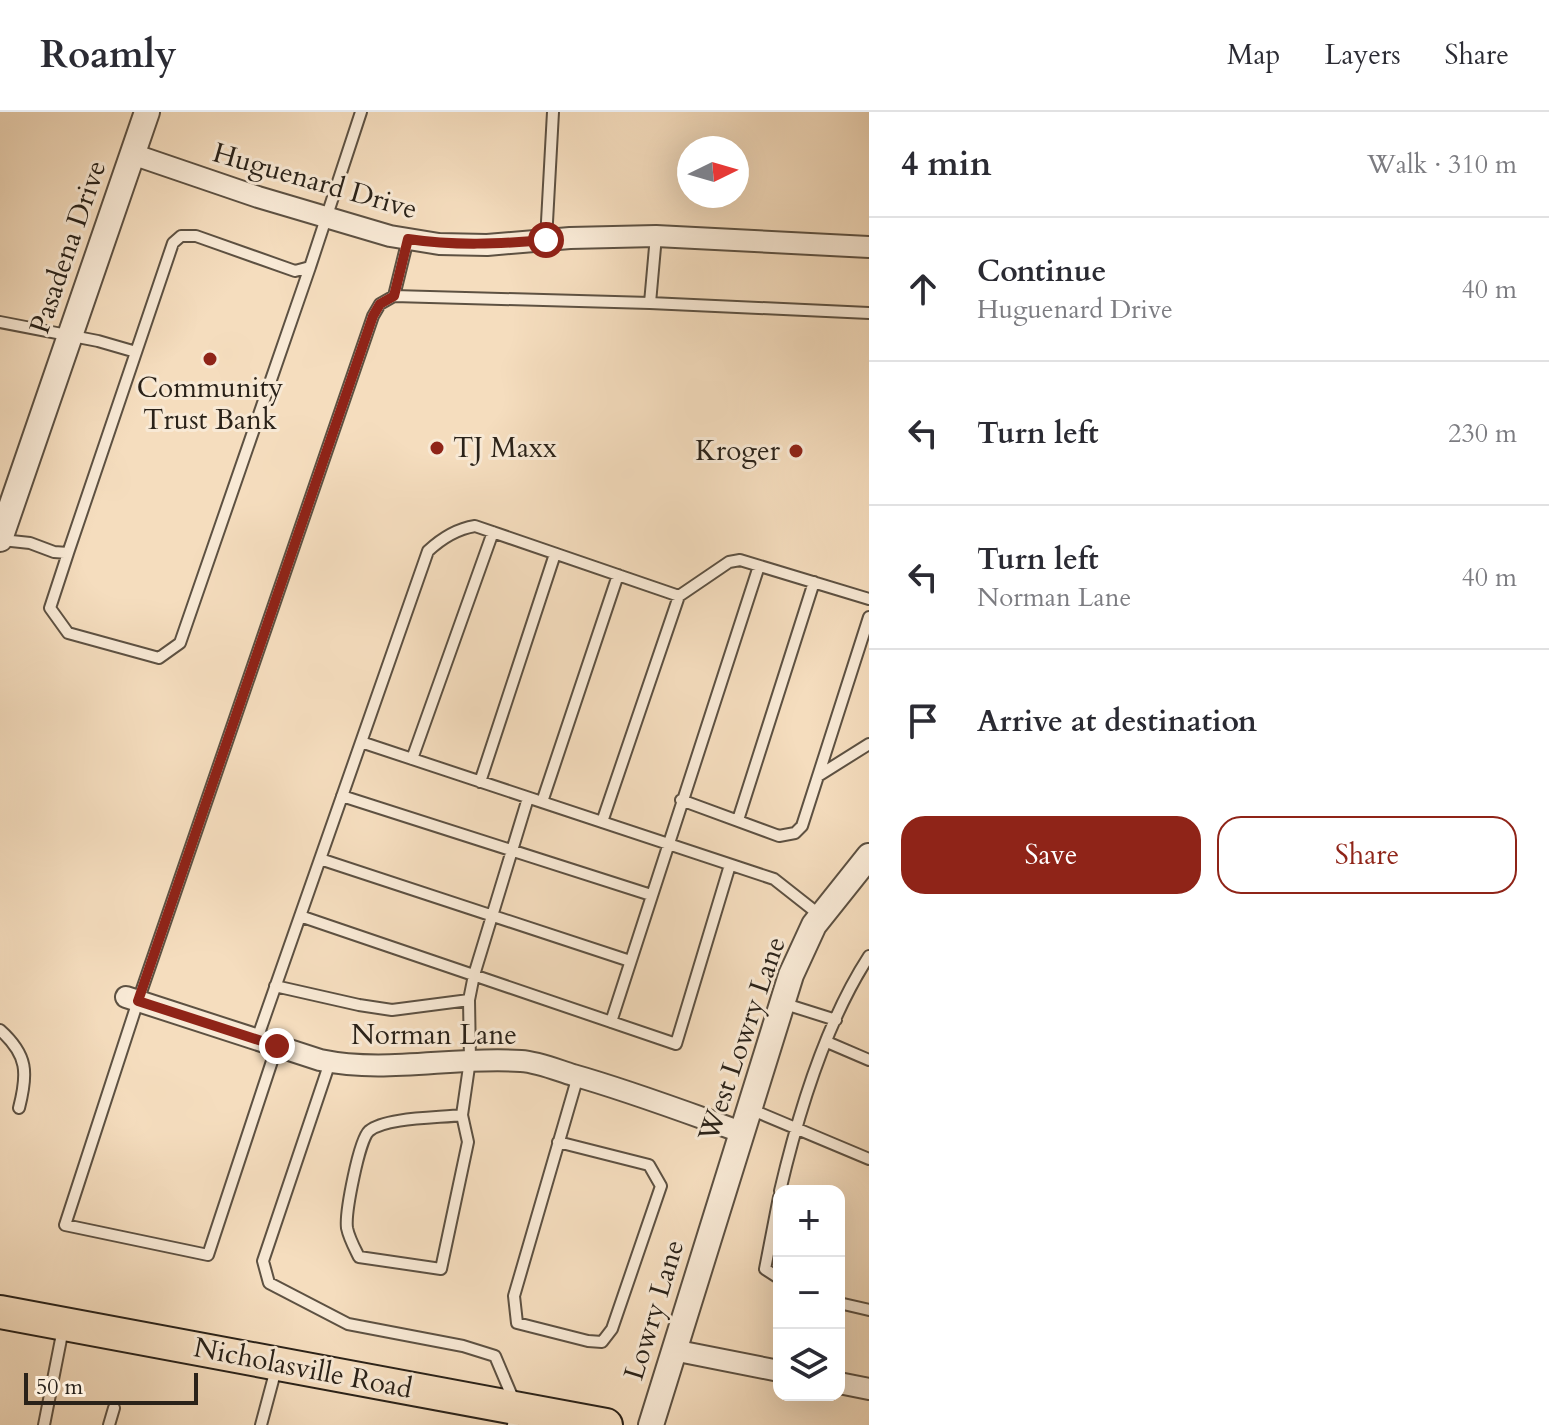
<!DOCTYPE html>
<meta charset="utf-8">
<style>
:root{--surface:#fff;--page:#f7f7f7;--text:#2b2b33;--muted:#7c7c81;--line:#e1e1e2;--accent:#8f2418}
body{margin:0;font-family:Cardo,serif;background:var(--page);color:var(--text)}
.controls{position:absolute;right:24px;bottom:24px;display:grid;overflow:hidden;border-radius:16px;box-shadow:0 8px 32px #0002}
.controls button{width:72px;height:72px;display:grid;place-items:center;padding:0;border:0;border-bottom:2px solid var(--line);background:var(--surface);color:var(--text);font:40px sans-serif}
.compass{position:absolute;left:677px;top:24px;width:72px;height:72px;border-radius:50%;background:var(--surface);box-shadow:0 8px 32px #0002;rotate:85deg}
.scale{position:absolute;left:24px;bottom:20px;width:174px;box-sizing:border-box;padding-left:8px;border:4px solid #2a2219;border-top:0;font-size:22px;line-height:28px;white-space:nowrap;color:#2a2219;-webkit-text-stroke:6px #f8e9d5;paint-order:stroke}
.stop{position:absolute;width:24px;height:24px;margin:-18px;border:6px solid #8f2418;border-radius:50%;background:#fff}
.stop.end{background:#8f2418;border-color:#fff;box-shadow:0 2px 8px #0008}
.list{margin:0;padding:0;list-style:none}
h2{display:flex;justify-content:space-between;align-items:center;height:104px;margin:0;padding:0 32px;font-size:34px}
h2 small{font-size:26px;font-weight:400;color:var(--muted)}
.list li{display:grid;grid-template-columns:52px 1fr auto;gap:24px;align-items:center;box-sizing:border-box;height:144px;padding:0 32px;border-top:2px solid var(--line)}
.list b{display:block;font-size:30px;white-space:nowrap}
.list p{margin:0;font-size:26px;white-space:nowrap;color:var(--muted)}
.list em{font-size:26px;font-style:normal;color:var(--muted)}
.actions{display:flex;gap:16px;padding:24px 32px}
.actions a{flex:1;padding:18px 0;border:2px solid var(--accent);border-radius:24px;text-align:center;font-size:28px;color:var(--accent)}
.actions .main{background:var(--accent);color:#fff}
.icon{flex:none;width:44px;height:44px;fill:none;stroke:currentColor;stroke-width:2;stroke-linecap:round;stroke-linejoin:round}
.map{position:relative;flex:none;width:869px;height:1313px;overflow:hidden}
header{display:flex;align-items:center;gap:48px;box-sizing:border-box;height:112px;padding:0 40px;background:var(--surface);border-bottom:2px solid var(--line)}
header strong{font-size:38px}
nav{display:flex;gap:44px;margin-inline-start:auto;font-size:28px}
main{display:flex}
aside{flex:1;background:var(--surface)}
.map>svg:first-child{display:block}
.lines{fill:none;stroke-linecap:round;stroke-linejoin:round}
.service-casing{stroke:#5d5142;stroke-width:14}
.minor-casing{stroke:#5d5142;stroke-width:24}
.tertiary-casing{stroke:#5d5142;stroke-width:28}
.primary-casing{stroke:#2a2219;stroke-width:36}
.service{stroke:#f8e9d5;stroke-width:10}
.minor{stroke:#f8e9d5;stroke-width:20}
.tertiary{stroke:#f8e9d5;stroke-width:24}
.primary{stroke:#f5ddbe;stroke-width:32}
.route{stroke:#8f2418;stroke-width:10}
.poi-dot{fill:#8f2418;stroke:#f8e9d5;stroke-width:3}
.labels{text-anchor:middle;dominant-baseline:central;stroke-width:6;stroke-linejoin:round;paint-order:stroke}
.street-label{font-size:28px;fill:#2a2219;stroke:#f8e9d5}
.poi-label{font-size:28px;fill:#2a2219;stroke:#f8e9d5}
</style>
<header>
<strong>Roamly</strong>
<nav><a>Map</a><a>Layers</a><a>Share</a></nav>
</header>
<main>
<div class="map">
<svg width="869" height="1313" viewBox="0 0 869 1313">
<rect width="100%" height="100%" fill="#f5ddbe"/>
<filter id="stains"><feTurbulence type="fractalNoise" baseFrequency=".0025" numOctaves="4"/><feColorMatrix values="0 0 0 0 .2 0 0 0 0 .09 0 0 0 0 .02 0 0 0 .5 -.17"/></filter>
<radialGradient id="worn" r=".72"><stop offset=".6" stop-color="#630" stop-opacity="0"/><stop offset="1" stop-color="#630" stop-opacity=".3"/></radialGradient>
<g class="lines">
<!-- service casing -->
<g class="service-casing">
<path id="service" d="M 656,124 L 650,191 L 869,201
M 546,128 L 553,0
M 394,184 L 650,191
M 0,210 L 98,229 L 136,240
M 2,428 L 30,431 L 54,440 L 68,441 L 173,131 L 181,124 L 196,124 L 295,159 L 310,155 L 361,0
M 68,441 L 50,496 L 68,521 L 159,546 L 180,531 L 310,155
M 361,630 L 774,767 L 821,804
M 412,647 L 493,420
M 818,664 L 869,632
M 480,670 L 555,442
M 342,684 L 651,783
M 681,688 L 779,724 L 795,721 L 802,714 L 869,505
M 542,690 L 618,463
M 738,708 L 814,470
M 602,710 L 679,484
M 320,747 L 630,849
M 300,804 L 676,932 L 730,753
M 275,874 L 359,893 L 392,898 L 469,888 L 474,863 L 528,686
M 782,891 L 836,908
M 611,910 L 759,454
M 0,918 C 28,943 28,961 19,996
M 257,927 L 428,439 C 442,426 456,417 475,414 L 679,484 L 729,450 L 740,448 L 869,487
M 827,930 L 869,948
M 277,934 L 208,1143 L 65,1113 L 138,889 L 373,204 L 380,192 L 394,184 L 408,127
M 330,950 L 263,1149 L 269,1171 L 348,1212 L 463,1234 L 495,1244 L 517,1296 L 513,1313
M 750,997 L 869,1047
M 462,1003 L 468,1030 L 441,1157 L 359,1145 C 354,1135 349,1126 347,1116 C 345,1101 359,1028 369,1019 C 386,1005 440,1006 462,1003 L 470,948 L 469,888
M 558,1030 L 649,1053 L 661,1074 L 612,1217 L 602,1230 L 588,1229 L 517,1211 L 514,1184 L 578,964
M 780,1079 C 798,1002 826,910 869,844
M 779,1085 L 765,1157 L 779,1166
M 839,1191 L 869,1198
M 44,1313 L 63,1217
M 109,1313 L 114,1296
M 261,1313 L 276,1257"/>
</g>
<!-- minor casing -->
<g class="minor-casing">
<path id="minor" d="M 132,42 L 258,85 L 390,124 L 439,132 L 487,133 L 570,126 L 656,124 L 869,135
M 126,885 L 320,948 C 387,962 453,944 521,949 C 538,950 557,958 573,963 C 630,979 685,1000 741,1020
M 673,1238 L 779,1259
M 839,1271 L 869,1277"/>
</g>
<!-- tertiary casing -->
<g class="tertiary-casing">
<path id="tertiary" d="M 0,427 L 147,0
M 651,1313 L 791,863 L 814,813 L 869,744"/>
</g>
<!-- primary casing -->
<g class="primary-casing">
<path id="primary" d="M 0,1200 L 606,1313"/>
</g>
<!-- service -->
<use href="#service" class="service"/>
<!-- minor -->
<use href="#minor" class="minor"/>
<!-- tertiary -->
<use href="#tertiary" class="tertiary"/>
<!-- primary -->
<use href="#primary" class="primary"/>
</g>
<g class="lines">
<!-- route -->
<path class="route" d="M 277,934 L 138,889 L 373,204 L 380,192 L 394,184 L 408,127 C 455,134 499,132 546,128"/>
</g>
<!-- markers -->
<g class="poi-dot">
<circle cx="210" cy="247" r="8"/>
<circle cx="437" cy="336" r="8"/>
<circle cx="796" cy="339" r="8"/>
</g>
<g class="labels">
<!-- street labels -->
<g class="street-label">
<text transform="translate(315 69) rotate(16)">Huguenard Drive</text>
<text transform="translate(68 135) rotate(-71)">Pasadena Drive</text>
<text x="434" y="923">Norman Lane</text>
<text transform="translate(742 927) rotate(-71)">West Lowry Lane</text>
<text transform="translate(654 1198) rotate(-73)">Lowry Lane</text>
<text transform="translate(303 1256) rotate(11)">Nicholasville Road</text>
</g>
<!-- poi labels -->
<g class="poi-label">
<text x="210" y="276">Community<tspan x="210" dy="32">Trust Bank</tspan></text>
<text x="453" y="336" text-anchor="start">TJ Maxx</text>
<text x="780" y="339" text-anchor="end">Kroger</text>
</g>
</g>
<rect width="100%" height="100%" filter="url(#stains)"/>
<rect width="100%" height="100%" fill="url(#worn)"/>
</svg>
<div class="controls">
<button>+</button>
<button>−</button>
<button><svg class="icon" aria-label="layers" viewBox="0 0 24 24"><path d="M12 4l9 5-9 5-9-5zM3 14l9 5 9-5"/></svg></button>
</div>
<svg class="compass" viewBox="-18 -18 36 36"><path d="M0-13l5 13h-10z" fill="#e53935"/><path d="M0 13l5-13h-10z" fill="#7c7c81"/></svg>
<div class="scale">50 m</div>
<div class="stop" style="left:546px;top:128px"></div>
<div class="stop end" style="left:277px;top:934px"></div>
</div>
<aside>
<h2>4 min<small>Walk · 310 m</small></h2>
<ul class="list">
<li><svg class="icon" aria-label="ahead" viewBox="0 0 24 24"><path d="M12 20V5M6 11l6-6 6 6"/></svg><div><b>Continue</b><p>Huguenard Drive</p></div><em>40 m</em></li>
<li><svg class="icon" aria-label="left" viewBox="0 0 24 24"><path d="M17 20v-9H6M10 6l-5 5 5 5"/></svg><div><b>Turn left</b></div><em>230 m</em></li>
<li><svg class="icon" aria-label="left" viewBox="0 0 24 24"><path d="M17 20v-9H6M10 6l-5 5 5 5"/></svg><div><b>Turn left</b><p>Norman Lane</p></div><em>40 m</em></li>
<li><svg class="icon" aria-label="arrive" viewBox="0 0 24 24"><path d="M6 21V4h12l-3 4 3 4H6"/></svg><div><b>Arrive at destination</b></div></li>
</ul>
<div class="actions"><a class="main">Save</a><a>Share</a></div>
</aside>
</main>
